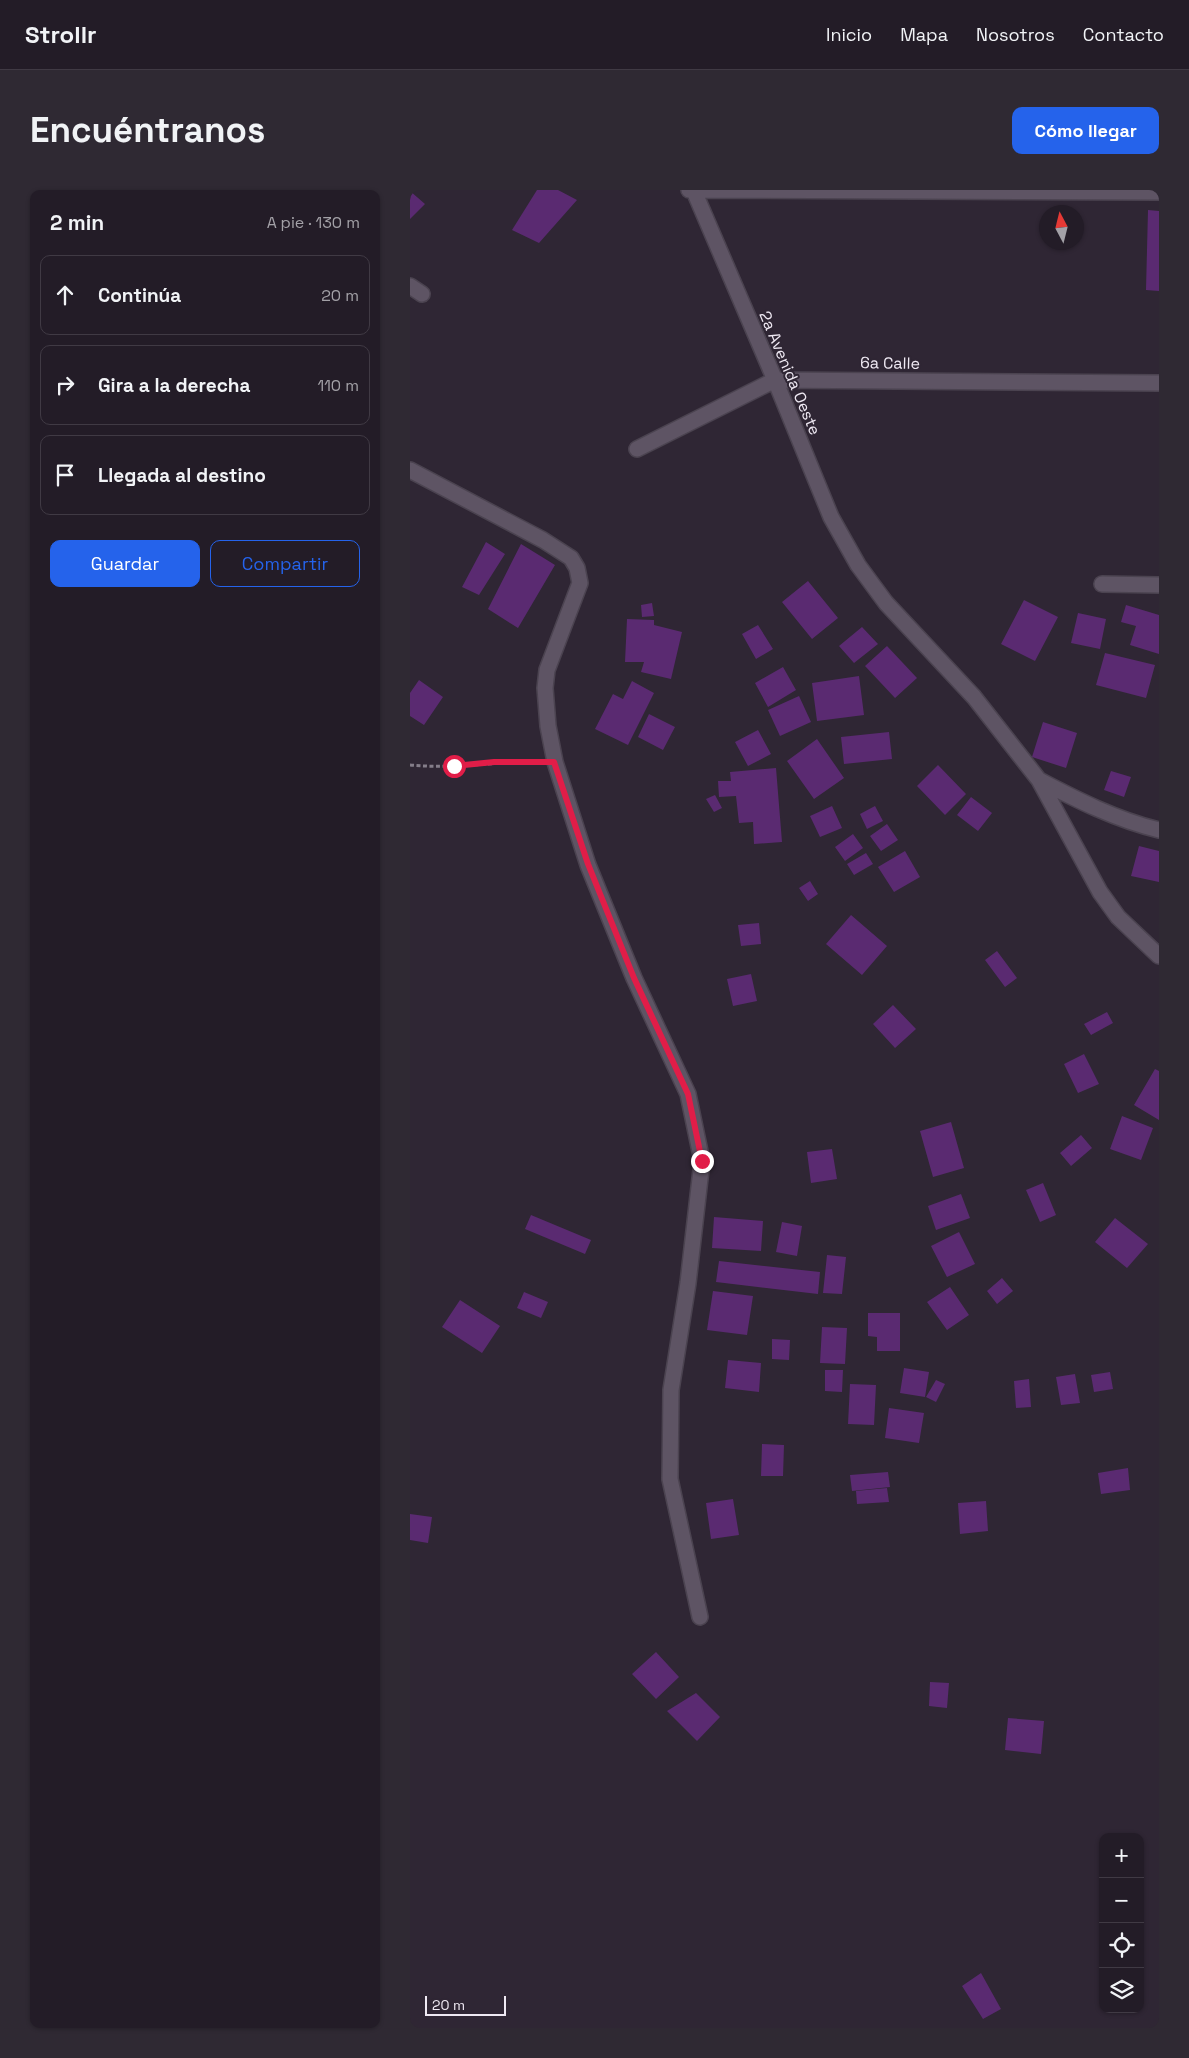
<!DOCTYPE html>
<html lang="es">
<meta charset="utf-8">
<style>
:root{--surface:#231c27;--page:#2f2933;--text:#f1f3f6;--muted:#a3a1a7;--line:#403a44;--accent:#2563eb}
body{margin:0;font-family:"Space Grotesk",sans-serif;background:var(--page);color:var(--text)}
.controls{position:absolute;right:15px;bottom:15px;display:grid;overflow:hidden;border-radius:10px;box-shadow:0 1px 4px #0004}
.controls button{width:45px;height:45px;display:grid;place-items:center;padding:0;border:0;border-bottom:1px solid var(--line);background:var(--surface);color:var(--text);font:25px sans-serif}
.compass{position:absolute;left:629px;top:15px;width:45px;height:45px;border-radius:50%;background:var(--surface);box-shadow:0 1px 4px #0004;rotate:353deg}
.scale{position:absolute;left:15px;bottom:12px;width:81px;box-sizing:border-box;padding-left:5px;border:2px solid #efe9f3;border-top:0;font-size:14px;line-height:18px;white-space:nowrap;color:#efe9f3;-webkit-text-stroke:4px #2f2634;paint-order:stroke}
.stop{position:absolute;width:15px;height:15px;margin:-11px;border:4px solid #e11d48;border-radius:50%;background:#fff}
.stop.end{background:#e11d48;border-color:#fff;box-shadow:0 1px 5px #0008}
.list{margin:0;padding:0;list-style:none}
h2{display:flex;justify-content:space-between;align-items:center;height:65px;margin:0;padding:0 20px;font-size:21px}
h2 small{font-size:16px;font-weight:400;color:var(--muted)}
.list li{display:grid;grid-template-columns:32px 1fr auto;gap:15px;align-items:center;box-sizing:border-box;height:80px;margin:0 10px 10px;padding:0 10px;border:1px solid var(--line);border-radius:10px}
.list b{display:block;font-size:19px;white-space:nowrap}
.list em{font-size:16px;font-style:normal;color:var(--muted)}
.actions{display:flex;gap:10px;padding:15px 20px}
.actions a{flex:1;padding:11px 0;border:1px solid var(--accent);border-radius:10px;text-align:center;font-size:18px;color:var(--accent)}
.actions .main{background:var(--accent);color:#fff}
.icon{flex:none;width:28px;height:28px;fill:none;stroke:currentColor;stroke-width:2;stroke-linecap:round;stroke-linejoin:round}
.map{position:relative;flex:none;width:749px;height:1838px;overflow:hidden;border-radius:10px}
header{display:flex;align-items:center;gap:30px;box-sizing:border-box;height:70px;padding:0 25px;background:var(--surface);border-bottom:1px solid var(--line)}
header strong{font-size:24px}
nav{display:flex;gap:28px;margin-inline-start:auto;font-size:18px}
.intro{display:flex;align-items:center;justify-content:space-between;box-sizing:border-box;height:120px;padding:0 30px}
h1{margin:0;font-size:35px}
.button{padding:12px 22px;border-radius:10px;background:var(--accent);color:#fff;font-size:18px;font-weight:700}
main{display:flex;gap:30px;padding:0 30px}
aside{flex:1;background:var(--surface);border-radius:10px;box-shadow:0 1px 4px #0004}
.map>svg:first-child{display:block}
.building{fill:#5a2a71}
.lines{fill:none;stroke-linecap:round;stroke-linejoin:round}
.street-casing{stroke:#4b4350;stroke-width:18}
.path{stroke:#847d89;stroke-width:3;stroke-dasharray:4 2.5;stroke-linecap:butt}
.street{stroke:#5e5464;stroke-width:15}
.route{stroke:#e11d48;stroke-width:6}
.labels{text-anchor:middle;dominant-baseline:central;stroke-width:4;stroke-linejoin:round;paint-order:stroke}
.street-label{font-size:16px;fill:#efe9f3;stroke:#2f2634}
</style>
<header>
<strong>Strollr</strong>
<nav><a>Inicio</a><a>Mapa</a><a>Nosotros</a><a>Contacto</a></nav>
</header>
<div class="intro"><h1>Encuéntranos</h1><a class="button">Cómo llegar</a></div>
<main>
<aside>
<h2>2 min<small>A pie · 130 m</small></h2>
<ul class="list">
<li><svg class="icon" aria-label="ahead" viewBox="0 0 24 24"><path d="M12 20V5M6 11l6-6 6 6"/></svg><div><b>Continúa</b></div><em>20 m</em></li>
<li><svg class="icon" aria-label="right" viewBox="0 0 24 24"><path d="M7 20v-9h11M14 6l5 5-5 5"/></svg><div><b>Gira a la derecha</b></div><em>110 m</em></li>
<li><svg class="icon" aria-label="arrive" viewBox="0 0 24 24"><path d="M6 21V4h12l-3 4 3 4H6"/></svg><div><b>Llegada al destino</b></div></li>
</ul>
<div class="actions"><a class="main">Guardar</a><a>Compartir</a></div>
</aside>
<div class="map">
<svg width="749" height="1838" viewBox="0 0 749 1838">
<rect width="100%" height="100%" fill="#2f2634"/>
<!-- building -->
<path class="building" d="M 127,0 L 148,0 L 167,10 L 129,53 L 102,40 Z
M 0,1 L 15,14 L 0,29 Z
M 738,20 L 749,21 L 749,101 L 736,100 Z
M 76,352 L 95,364 L 69,405 L 52,397 Z
M 111,354 L 145,375 L 108,438 L 78,419 Z
M 398,391 L 428,428 L 402,449 L 372,412 Z
M 614,410 L 648,427 L 625,471 L 591,454 Z
M 242,413 L 244,426 L 232,427 L 231,415 Z
M 716,415 L 749,425 L 749,464 L 720,455 L 726,436 L 711,432 Z
M 668,423 L 696,429 L 690,459 L 661,453 Z
M 217,429 L 244,430 L 244,435 L 272,442 L 261,489 L 231,482 L 234,472 L 215,472 Z
M 348,435 L 363,459 L 346,469 L 332,444 Z
M 452,437 L 468,454 L 444,473 L 429,456 Z
M 477,456 L 507,488 L 485,508 L 455,476 Z
M 695,463 L 745,475 L 736,508 L 686,495 Z
M 373,477 L 386,500 L 358,517 L 345,493 Z
M 449,486 L 454,525 L 407,531 L 402,493 Z
M 9,490 L 33,507 L 14,535 L 0,526 L 0,503 Z
M 222,491 L 244,503 L 218,555 L 185,539 L 203,504 L 213,509 Z
M 389,506 L 401,532 L 370,546 L 358,520 Z
M 239,524 L 265,537 L 253,560 L 228,547 Z
M 633,532 L 667,543 L 656,578 L 622,567 Z
M 348,540 L 361,564 L 338,576 L 325,552 Z
M 479,542 L 482,569 L 434,574 L 431,547 Z
M 407,549 L 434,588 L 404,609 L 377,571 Z
M 528,575 L 556,604 L 535,625 L 507,596 Z
M 366,578 L 372,652 L 344,654 L 343,632 L 329,633 L 326,606 L 309,607 L 308,591 L 321,591 L 320,582 Z
M 701,581 L 721,587 L 714,607 L 694,600 Z
M 305,605 L 312,618 L 304,622 L 296,609 Z
M 561,607 L 582,623 L 568,641 L 547,625 Z
M 422,616 L 432,638 L 410,647 L 400,626 Z
M 465,616 L 473,631 L 457,639 L 450,624 Z
M 477,634 L 488,650 L 471,661 L 460,646 Z
M 443,644 L 453,658 L 435,671 L 425,657 Z
M 729,656 L 749,661 L 749,692 L 721,686 Z
M 495,661 L 510,687 L 484,702 L 468,677 Z
M 456,663 L 463,674 L 444,685 L 437,674 Z
M 400,691 L 408,704 L 398,711 L 389,698 Z
M 441,725 L 477,756 L 452,785 L 416,754 Z
M 349,733 L 351,754 L 331,756 L 328,735 Z
M 587,761 L 607,788 L 595,797 L 575,770 Z
M 341,784 L 347,811 L 323,816 L 317,789 Z
M 483,815 L 506,839 L 485,858 L 463,834 Z
M 697,822 L 703,833 L 681,845 L 674,834 Z
M 674,864 L 689,894 L 668,903 L 654,874 Z
M 745,879 L 749,881 L 749,930 L 724,915 Z
M 712,926 L 743,938 L 731,970 L 700,959 Z
M 541,932 L 554,978 L 523,987 L 510,941 Z
M 671,945 L 682,958 L 661,976 L 650,963 Z
M 422,959 L 427,989 L 401,993 L 397,962 Z
M 633,993 L 646,1025 L 630,1032 L 616,1000 Z
M 551,1004 L 560,1028 L 526,1040 L 518,1016 Z
M 121,1025 L 181,1050 L 175,1064 L 115,1039 Z
M 304,1027 L 353,1031 L 351,1061 L 302,1058 Z
M 705,1028 L 738,1054 L 717,1078 L 685,1052 Z
M 372,1032 L 392,1036 L 387,1066 L 366,1062 Z
M 549,1042 L 565,1074 L 537,1087 L 521,1056 Z
M 417,1065 L 436,1067 L 432,1104 L 413,1103 Z
M 309,1071 L 410,1082 L 408,1104 L 306,1092 Z
M 592,1088 L 603,1101 L 587,1114 L 577,1101 Z
M 540,1097 L 559,1125 L 537,1140 L 517,1112 Z
M 303,1101 L 343,1106 L 337,1145 L 297,1140 Z
M 114,1102 L 138,1112 L 131,1128 L 107,1118 Z
M 50,1110 L 90,1136 L 72,1163 L 32,1137 Z
M 458,1123 L 490,1123 L 490,1161 L 467,1161 L 467,1147 L 458,1146 Z
M 412,1137 L 437,1138 L 435,1174 L 410,1173 Z
M 362,1149 L 380,1150 L 379,1170 L 362,1169 Z
M 318,1170 L 351,1173 L 349,1202 L 315,1198 Z
M 494,1178 L 519,1182 L 515,1207 L 490,1203 Z
M 415,1180 L 433,1180 L 432,1202 L 415,1201 Z
M 700,1182 L 703,1199 L 684,1202 L 681,1185 Z
M 665,1184 L 670,1213 L 651,1215 L 646,1187 Z
M 619,1189 L 621,1217 L 606,1218 L 604,1191 Z
M 526,1190 L 535,1194 L 526,1212 L 516,1207 Z
M 440,1194 L 466,1195 L 464,1235 L 438,1234 Z
M 479,1218 L 514,1223 L 509,1253 L 475,1248 Z
M 352,1254 L 374,1255 L 373,1286 L 351,1286 Z
M 718,1278 L 720,1300 L 691,1304 L 688,1283 Z
M 478,1282 L 480,1297 L 442,1301 L 440,1285 Z
M 477,1298 L 479,1312 L 447,1314 L 446,1301 Z
M 323,1309 L 329,1345 L 301,1349 L 296,1313 Z
M 576,1311 L 578,1341 L 550,1344 L 548,1313 Z
M 0,1324 L 22,1327 L 18,1353 L 0,1350 Z
M 246,1462 L 269,1487 L 246,1509 L 222,1484 Z
M 520,1492 L 539,1493 L 537,1518 L 519,1516 Z
M 286,1503 L 310,1527 L 287,1551 L 257,1521 Z
M 598,1528 L 634,1531 L 631,1564 L 595,1560 Z
M 571,1783 L 591,1819 L 573,1829 L 552,1796 Z"/>
<g class="lines">
<!-- street casing -->
<g class="street-casing">
<path id="street" d="M 279,0 L 749,2
M 284,1 L 365,190 L 421,327 L 448,375 L 476,413 L 564,507 L 629,590 L 690,702 L 708,727 L 749,766
M 0,96 L 12,104
M 227,259 L 365,190 L 749,193
M 0,280 L 133,350 L 161,368 L 167,378 L 170,393 L 137,480 L 135,498 L 138,536 L 145,572 L 178,675 L 224,788 L 278,904 L 292,971 L 278,1093 L 261,1200 L 260,1289 L 290,1427
M 692,394 L 749,395
M 629,590 C 667,610 707,630 749,640"/>
</g>
<!-- path -->
<path class="path" d="M 0,575 C 41,579 83,572 124,572"/>
<!-- street -->
<use href="#street" class="street"/>
</g>
<g class="lines">
<!-- route -->
<path class="route" d="M 44,576 L 84,572 L 144,572 L 178,674 L 224,788 L 278,904 L 292,971"/>
</g>
<g class="labels">
<!-- street labels -->
<g class="street-label">
<text transform="translate(480 173) rotate(1)">6a Calle</text>
<text transform="translate(380 183) rotate(67)">2a Avenida Oeste</text>
</g>
</g>
</svg>
<div class="controls">
<button>+</button>
<button>−</button>
<button><svg class="icon" aria-label="locate" viewBox="0 0 24 24"><circle cx="12" cy="12" r="6"/><path d="M12 2v4M12 18v4M2 12h4M18 12h4"/></svg></button>
<button><svg class="icon" aria-label="layers" viewBox="0 0 24 24"><path d="M12 4l9 5-9 5-9-5zM3 14l9 5 9-5"/></svg></button>
</div>
<svg class="compass" viewBox="-18 -18 36 36"><path d="M0-13l5 13h-10z" fill="#e53935"/><path d="M0 13l5-13h-10z" fill="#a3a1a7"/></svg>
<div class="scale">20 m</div>
<div class="stop" style="left:44px;top:576px"></div>
<div class="stop end" style="left:292px;top:971px"></div>
</div>
</main>
